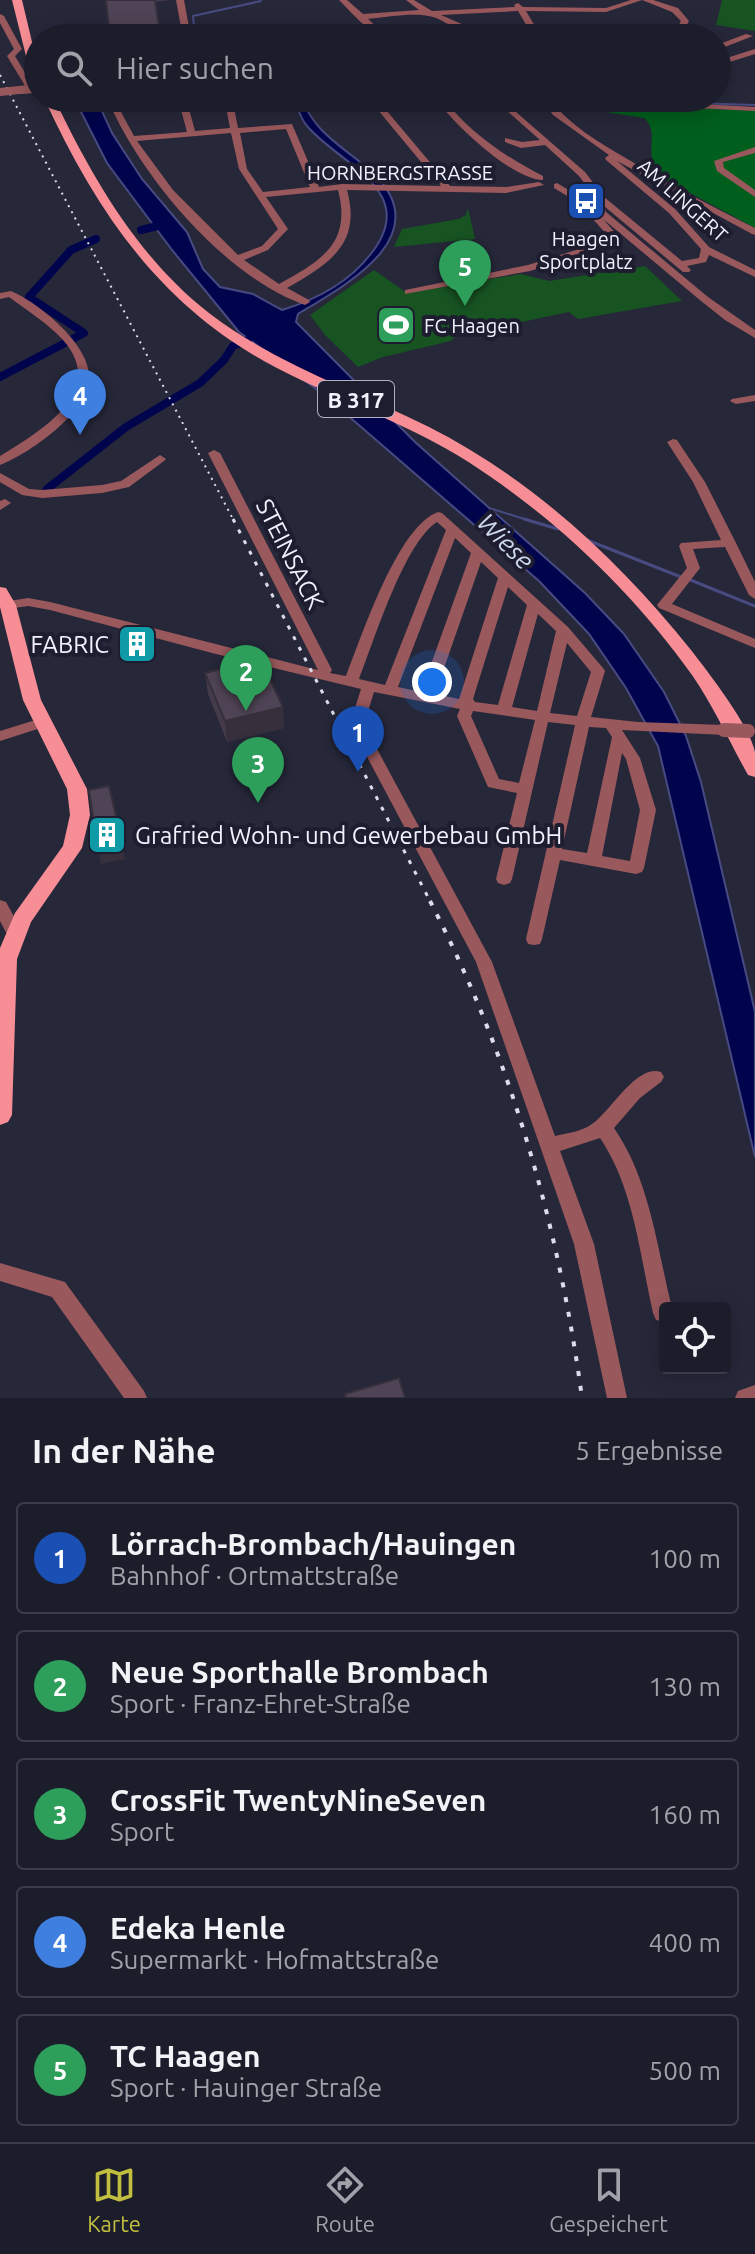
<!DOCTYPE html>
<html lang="de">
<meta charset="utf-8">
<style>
:root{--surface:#1c1d2b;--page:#292a37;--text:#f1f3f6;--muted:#a0a2a9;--line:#3a3b47;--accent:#c1be40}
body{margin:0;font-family:Ubuntu,sans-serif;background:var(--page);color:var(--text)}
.controls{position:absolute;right:24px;bottom:24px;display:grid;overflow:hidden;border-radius:8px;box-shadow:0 4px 20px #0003}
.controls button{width:72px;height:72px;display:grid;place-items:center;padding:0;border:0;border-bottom:2px solid var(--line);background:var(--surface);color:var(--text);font:40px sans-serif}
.you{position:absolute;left:432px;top:682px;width:28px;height:28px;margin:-20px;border:6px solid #fff;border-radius:50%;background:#1a73e8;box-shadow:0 0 0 12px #1a73e833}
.badge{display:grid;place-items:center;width:52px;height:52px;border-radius:50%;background:var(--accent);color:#fff;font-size:26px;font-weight:700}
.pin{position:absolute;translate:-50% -66px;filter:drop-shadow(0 2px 4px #0008)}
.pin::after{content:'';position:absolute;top:42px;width:28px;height:24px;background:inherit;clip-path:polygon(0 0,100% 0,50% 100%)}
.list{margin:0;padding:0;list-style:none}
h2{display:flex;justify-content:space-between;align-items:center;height:104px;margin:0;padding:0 32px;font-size:34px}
h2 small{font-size:26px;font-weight:400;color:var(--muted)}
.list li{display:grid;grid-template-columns:52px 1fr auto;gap:24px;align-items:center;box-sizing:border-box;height:112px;margin:0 16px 16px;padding:0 16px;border:2px solid var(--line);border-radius:8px}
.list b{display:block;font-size:30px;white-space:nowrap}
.list p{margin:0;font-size:26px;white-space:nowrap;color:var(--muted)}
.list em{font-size:26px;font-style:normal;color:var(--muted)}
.icon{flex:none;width:44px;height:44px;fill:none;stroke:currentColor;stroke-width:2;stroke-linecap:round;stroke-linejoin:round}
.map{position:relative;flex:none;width:755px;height:1398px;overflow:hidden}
.search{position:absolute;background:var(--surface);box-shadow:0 4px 20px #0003;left:24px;right:24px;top:24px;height:88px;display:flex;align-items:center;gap:20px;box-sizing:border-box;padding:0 28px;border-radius:44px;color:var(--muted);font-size:30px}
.sheet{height:744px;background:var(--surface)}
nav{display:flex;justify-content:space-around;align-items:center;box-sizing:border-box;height:112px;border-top:2px solid var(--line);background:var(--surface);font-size:22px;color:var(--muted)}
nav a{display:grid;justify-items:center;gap:4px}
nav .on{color:var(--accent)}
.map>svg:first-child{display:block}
.green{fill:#175422}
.forest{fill:#005f1d}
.water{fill:#00044d;stroke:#484b82;stroke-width:2}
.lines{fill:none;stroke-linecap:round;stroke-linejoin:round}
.stream-far1{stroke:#484b82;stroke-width:2}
.stream{stroke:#484b82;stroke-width:3}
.canal-far1{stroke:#00044d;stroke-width:7}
.canal{stroke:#00044d;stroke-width:8}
.minor{fill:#98585c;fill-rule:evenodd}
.major{fill:#f78e95;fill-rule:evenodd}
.rail-far2{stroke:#dcddea;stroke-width:2;stroke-dasharray:2 5;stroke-linecap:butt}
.rail-far1{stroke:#dcddea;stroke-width:3;stroke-dasharray:4 8;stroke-linecap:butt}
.rail{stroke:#dcddea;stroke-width:4;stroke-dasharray:5 10;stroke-linecap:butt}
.minor-bridge-far1{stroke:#98585c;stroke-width:8}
.minor-bridge{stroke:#98585c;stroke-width:14}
.wall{fill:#443a49}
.shaded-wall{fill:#37303c}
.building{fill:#4f4455;stroke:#37303c;stroke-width:2}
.labels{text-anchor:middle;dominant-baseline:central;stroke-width:8;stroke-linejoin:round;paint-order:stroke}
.far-street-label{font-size:20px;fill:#f1f2fe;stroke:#1d1d2f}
.far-poi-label{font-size:20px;fill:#f1f2fe;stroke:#1d1d2f}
.shield{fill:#1d1d2f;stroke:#b1b2c0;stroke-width:2}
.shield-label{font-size:22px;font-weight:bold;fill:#f1f2fe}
.street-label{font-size:24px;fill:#f1f2fe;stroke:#1d1d2f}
.poi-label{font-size:24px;fill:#f1f2fe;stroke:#1d1d2f;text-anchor:end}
.water-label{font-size:26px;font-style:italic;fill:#cdd8ed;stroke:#1d1d2f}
</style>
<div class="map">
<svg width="755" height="1398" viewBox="0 0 755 1398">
<rect width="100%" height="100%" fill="#262739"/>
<!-- green -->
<path class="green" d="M 722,0 L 755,0 L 755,31 L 716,25 Z
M 468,208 L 475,239 L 394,247 L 402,229 L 459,219 L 466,215 Z
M 645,266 L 682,301 L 578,319 L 569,312 L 456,336 L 451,341 L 383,357 L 358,367 L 325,335 L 310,315 L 374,270 L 407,293 L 521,274 L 549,281 Z"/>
<!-- forest -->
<path class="forest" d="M 551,101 L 755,111 L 755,228 L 646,169 L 653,162 C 648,146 658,130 644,118 L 555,104 Z"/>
<!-- water -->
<path class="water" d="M 74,98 L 96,98 L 112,133 L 142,179 L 187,232 L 203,269 L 220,287 L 253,294 L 282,310 C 315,300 348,283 370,255 C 422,191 340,165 307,126 C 300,118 298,108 294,98 L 302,98 C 314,134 346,148 373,173 C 439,236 344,286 298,314 L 296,322 L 415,442 L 585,593 L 624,634 L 664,692 L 686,736 L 701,782 L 755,1012 L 755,1157 L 658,746 L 626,688 L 589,634 L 539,581 L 323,394 L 239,332 L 172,250 L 107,163 Z"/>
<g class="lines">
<!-- stream-far1 -->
<path class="stream-far1" d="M 195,38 L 193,16 L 261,1
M 616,98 L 675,103
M 691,103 L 755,105
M 489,508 L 531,521"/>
<!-- stream -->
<path class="stream" d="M 524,519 L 558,529
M 587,540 L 681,577
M 688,579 L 755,606"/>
<!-- canal-far1 -->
<path class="canal-far1" d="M 154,227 L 166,224"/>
<!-- canal -->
<path class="canal" d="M 141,230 L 162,225
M 0,377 L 84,333 L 29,297 L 71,250 L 96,239
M 47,489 L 126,427 L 200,383 L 224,360 L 233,346 L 248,340"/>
<!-- minor -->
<path class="minor" d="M 176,0 L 184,0 L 191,38 L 183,38 Z
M 339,0 L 347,0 L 363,14 L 419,10 L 406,0 L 414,0 L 432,11 L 515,7 L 514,5 L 518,3 L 523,7 L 606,8 L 631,0 L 653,0 L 678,8 L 689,21 L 682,34 L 667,38 L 655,38 L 676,30 L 681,21 L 672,12 L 642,0 L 606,12 L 526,11 L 542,38 L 534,38 L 518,11 L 441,15 L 464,25 L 481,38 C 465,38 449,22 433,17 C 414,12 389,17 368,19 L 389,38 C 373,38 350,11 339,0 Z
M 0,14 L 4,16 L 22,49 L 15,56 L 36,91 L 35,93 L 20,94 L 16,92 L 27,89 L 7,56 L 14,49 L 0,23 Z
M 746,34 L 753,36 L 717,50 L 717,45 Z
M 755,49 L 755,54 L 717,66 L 717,61 Z
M 107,98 L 115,98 L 119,107 L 232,98 L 238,128 L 292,124 L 319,187 L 342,184 L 441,186 L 368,98 L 420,98 L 416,100 L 381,104 L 450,186 L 506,187 L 539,182 L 544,185 L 506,193 L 347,190 C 362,244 329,264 287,288 L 309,300 L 310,302 L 305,305 C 223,276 139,174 107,98 ZM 225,102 L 230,128 L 195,131 L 188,105 ZM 180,106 L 187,132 L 134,136 L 121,112 ZM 286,129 L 310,187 L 263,192 L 247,169 L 240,133 ZM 231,133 L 239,169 L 278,229 L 262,246 L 238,255 L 173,190 L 137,141 ZM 338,190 C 352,243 321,261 279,284 L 244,260 L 268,250 L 288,229 L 266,197 Z
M 435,98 L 443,98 C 470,133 504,156 543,176 L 543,180 C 512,180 453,123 435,98 Z
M 541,98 L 592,98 L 755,107 L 755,111 L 551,101 C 570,125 598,142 624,157 C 667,183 711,206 755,228 L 755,235 L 752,234 L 617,161 L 675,209 L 709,247 L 755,270 L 755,277 L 709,255 L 706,262 L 687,266 L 691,270 L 689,272 L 683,272 L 598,201 L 579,176 L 545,145 L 521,148 L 505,142 L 505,138 L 522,142 L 540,140 L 505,109 L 504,107 L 508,105 L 585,172 L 604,197 L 682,261 L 699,258 L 701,249 L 669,213 L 606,160 L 605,158 L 609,155 L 553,115 Z
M 755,147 L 755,153 L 723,162 L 724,168 L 755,190 L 755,197 L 717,171 L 714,161 Z
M 557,183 L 600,209 L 605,209 L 606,212 L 708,297 L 755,330 L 755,338 L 725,320 L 701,301 L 603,219 L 619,237 L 611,245 L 530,271 L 405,294 L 405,290 L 528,265 L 605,241 L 609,237 L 591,217 L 595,213 L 554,188 L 554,184 Z
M 11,291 C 39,303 94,347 89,382 C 85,414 29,454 0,465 L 0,456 C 39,432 109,392 63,340 C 47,323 28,311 9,297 L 0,299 L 0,293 Z
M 755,395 L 755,401 L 736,404 L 730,401 L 732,399 Z
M 673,439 L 677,440 L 705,482 L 736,543 L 755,582 L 755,599 L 749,595 L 725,547 L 693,549 L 700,568 L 672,604 L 755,639 L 755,648 L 659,608 L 657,605 L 687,568 L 679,546 L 681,543 L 721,540 L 693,482 L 667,442 Z
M 214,450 L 220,453 L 332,670 L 330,673 L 346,676 C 362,636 397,527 438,512 L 442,513 L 568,627 L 603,668 L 605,671 L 591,717 L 638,722 L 724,725 L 731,730 L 724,735 L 622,730 L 640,758 L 656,810 L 644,868 L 642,872 L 636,874 L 560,860 L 542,939 L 540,944 L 534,945 L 528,944 L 526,939 L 575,725 L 548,722 L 512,879 L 510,883 L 504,885 L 498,883 L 496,879 L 517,793 L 488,787 L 457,716 L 460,709 L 374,692 L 369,708 L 370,736 L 492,962 L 555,1136 C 567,1133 581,1132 592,1124 C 610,1112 637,1063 661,1072 L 664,1077 L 661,1082 L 640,1098 L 614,1128 C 650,1180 657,1248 672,1308 L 665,1308 L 665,1322 L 656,1320 L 653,1313 C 640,1256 634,1188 600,1138 L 560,1151 L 594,1244 L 627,1398 L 607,1398 L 574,1244 L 476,962 L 356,736 L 355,708 L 361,689 L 216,654 L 50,610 L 28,606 L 8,609 L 1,605 L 3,602 L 28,598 L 50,602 L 318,670 L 208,453 ZM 437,522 L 446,530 L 385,685 L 359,679 C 374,641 404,543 437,522 ZM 455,538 L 471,553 L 421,692 L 398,687 ZM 481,562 L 498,578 L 459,699 L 435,694 ZM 508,587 L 527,605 L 498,705 L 475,702 L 473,699 ZM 538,614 L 556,631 L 537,711 L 512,707 ZM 567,643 L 591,672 L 577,716 L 550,713 ZM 473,711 L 535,720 L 519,783 L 499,779 L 471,716 ZM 589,727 L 606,728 L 612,737 L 587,853 L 562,849 ZM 622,753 L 626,759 L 640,810 L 630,861 L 602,856 Z
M 160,455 L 166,459 L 164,461 L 129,487 L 102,493 L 42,498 L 22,495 L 0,482 L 0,473 L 29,489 L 42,490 L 102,485 L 121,481 Z
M 5,499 L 11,503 L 0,510 L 0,501 Z
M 42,718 L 49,723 L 47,726 L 0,741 L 0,731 Z
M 0,900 L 6,902 L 23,933 L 21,938 L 15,939 L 9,938 L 0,921 Z
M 0,1263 L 65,1282 L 144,1391 L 147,1398 L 124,1398 L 52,1297 L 0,1281 Z
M 755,1385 L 755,1398 L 735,1398 L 738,1391 Z"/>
<!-- major -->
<path class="major" d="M 12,0 L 22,0 L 38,67 L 26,56 Z
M 44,98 L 54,98 C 92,177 138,258 209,313 C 275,364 355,390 429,427 C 532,479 620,561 691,650 C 708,672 750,726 755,752 C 755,760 755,769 755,777 L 748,775 C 729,741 714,707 692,675 C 633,592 555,518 470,463 C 409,424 340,401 275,367 C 161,307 97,213 44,98 Z
M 0,587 L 6,588 L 16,605 L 41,700 L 87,789 L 90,815 L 82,848 L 31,922 L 17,959 L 12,1115 L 8,1122 L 0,1125 L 0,948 L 15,913 L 63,846 L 70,815 L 67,789 L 23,700 L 0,607 Z"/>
<!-- rail-far2 -->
<path class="rail-far2" d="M 0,75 L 234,521"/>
<!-- rail-far1 -->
<path class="rail-far1" d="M 233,519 L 431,903"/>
<!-- rail -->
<path class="rail" d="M 430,901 C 510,1055 559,1226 582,1398"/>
<!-- minor-bridge-far1 -->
<path class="minor-bridge-far1" d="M 0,92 L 38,88"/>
<!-- minor-bridge -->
<path class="minor-bridge" d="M 724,730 L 748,731"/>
</g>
<!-- wall -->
<path class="wall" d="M 106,0 L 170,0 L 156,2 L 161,38 L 110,38 Z
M 205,673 L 284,728 L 227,742 L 208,694 Z"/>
<!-- shaded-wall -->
<path class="shaded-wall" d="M 147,637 L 148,647 L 128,651 L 126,640 Z
M 283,707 L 284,728 L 227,742 L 225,721 Z
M 121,838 L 125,859 L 101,864 L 97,843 Z"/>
<!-- building -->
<path class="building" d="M 106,0 L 155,0 L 160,33 L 125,35 L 125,27 L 109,28 Z
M 145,628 L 147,637 L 126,640 L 124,630 Z
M 261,660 L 283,707 L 225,721 L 205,673 Z
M 109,786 L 121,838 L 97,843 L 89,790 Z
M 399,1378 L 405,1398 L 346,1398 L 345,1394 Z"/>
<!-- icons -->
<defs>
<g id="bus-square" transform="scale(2)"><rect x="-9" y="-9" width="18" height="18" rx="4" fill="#1a4fb4" stroke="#1d1d2f"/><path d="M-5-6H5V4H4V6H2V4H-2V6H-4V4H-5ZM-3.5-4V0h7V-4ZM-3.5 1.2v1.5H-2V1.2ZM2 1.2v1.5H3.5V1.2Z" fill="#fff"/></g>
<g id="stadium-square" transform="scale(2)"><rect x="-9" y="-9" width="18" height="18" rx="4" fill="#2e9e5b" stroke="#1d1d2f"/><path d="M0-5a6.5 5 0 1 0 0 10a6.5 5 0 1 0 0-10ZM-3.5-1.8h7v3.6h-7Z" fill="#fff"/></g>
<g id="building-square" transform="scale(2)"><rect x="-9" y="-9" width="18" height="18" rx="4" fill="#0f9aa8" stroke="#1d1d2f"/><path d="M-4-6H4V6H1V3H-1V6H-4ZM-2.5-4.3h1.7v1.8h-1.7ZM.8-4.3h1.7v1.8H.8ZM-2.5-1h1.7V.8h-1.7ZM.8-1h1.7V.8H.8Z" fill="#fff"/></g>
</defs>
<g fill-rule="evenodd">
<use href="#bus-square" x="586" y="201"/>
<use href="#stadium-square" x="396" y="325"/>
<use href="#building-square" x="137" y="644"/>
<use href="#building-square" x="107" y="835"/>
</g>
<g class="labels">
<!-- far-street labels -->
<g class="far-street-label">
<text x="400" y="172">HORNBERGSTRASSE</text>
<text transform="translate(683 200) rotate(42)">AM LINGERT</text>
</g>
<!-- far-poi labels -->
<g class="far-poi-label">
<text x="586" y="238">Haagen<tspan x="586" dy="23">Sportplatz</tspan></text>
<text x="424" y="325" text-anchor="start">FC Haagen</text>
</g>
<!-- shield labels -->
<rect class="shield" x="318" y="381" width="76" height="36" rx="6"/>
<g class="shield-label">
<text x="356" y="399">B 317</text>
</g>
<!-- street labels -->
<g class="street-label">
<text transform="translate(290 554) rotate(63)">STEINSACK</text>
</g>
<!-- poi labels -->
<g class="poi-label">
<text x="109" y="644">FABRIC</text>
<text x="135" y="835" text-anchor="start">Grafried Wohn- und Gewerbebau GmbH</text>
</g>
<!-- water labels -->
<g class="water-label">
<text transform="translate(506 541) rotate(45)">Wiese</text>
</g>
</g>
</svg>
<div class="controls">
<button><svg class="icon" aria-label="locate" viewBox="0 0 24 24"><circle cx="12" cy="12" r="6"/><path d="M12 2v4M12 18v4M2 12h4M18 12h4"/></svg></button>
</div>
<div class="you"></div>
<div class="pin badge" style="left:358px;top:772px;background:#1a4fb4">1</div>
<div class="pin badge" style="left:246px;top:711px;background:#2e9e5b">2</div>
<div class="pin badge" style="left:258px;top:803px;background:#2e9e5b">3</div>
<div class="pin badge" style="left:80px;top:435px;background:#3f7fe0">4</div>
<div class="pin badge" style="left:465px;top:306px;background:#2e9e5b">5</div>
<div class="search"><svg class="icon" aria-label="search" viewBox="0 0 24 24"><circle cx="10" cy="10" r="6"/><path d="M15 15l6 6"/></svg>Hier suchen</div>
</div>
<section class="sheet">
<h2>In der Nähe<small>5 Ergebnisse</small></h2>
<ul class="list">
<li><span class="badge" style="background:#1a4fb4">1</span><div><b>Lörrach-Brombach/Hauingen</b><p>Bahnhof · Ortmattstraße</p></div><em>100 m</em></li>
<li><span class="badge" style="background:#2e9e5b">2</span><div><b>Neue Sporthalle Brombach</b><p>Sport · Franz-Ehret-Straße</p></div><em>130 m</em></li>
<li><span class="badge" style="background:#2e9e5b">3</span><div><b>CrossFit TwentyNineSeven</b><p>Sport</p></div><em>160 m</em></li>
<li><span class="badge" style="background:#3f7fe0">4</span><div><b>Edeka Henle</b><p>Supermarkt · Hofmattstraße</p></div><em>400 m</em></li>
<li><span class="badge" style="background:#2e9e5b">5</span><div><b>TC Haagen</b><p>Sport · Hauinger Straße</p></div><em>500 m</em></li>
</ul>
</section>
<nav>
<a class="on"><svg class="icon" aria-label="map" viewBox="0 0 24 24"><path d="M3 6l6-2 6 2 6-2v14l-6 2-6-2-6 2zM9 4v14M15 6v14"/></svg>Karte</a>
<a><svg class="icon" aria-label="directions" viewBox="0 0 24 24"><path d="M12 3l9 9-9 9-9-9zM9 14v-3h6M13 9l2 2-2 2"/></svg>Route</a>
<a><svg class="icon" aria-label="saved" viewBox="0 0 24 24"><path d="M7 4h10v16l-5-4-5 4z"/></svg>Gespeichert</a>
</nav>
